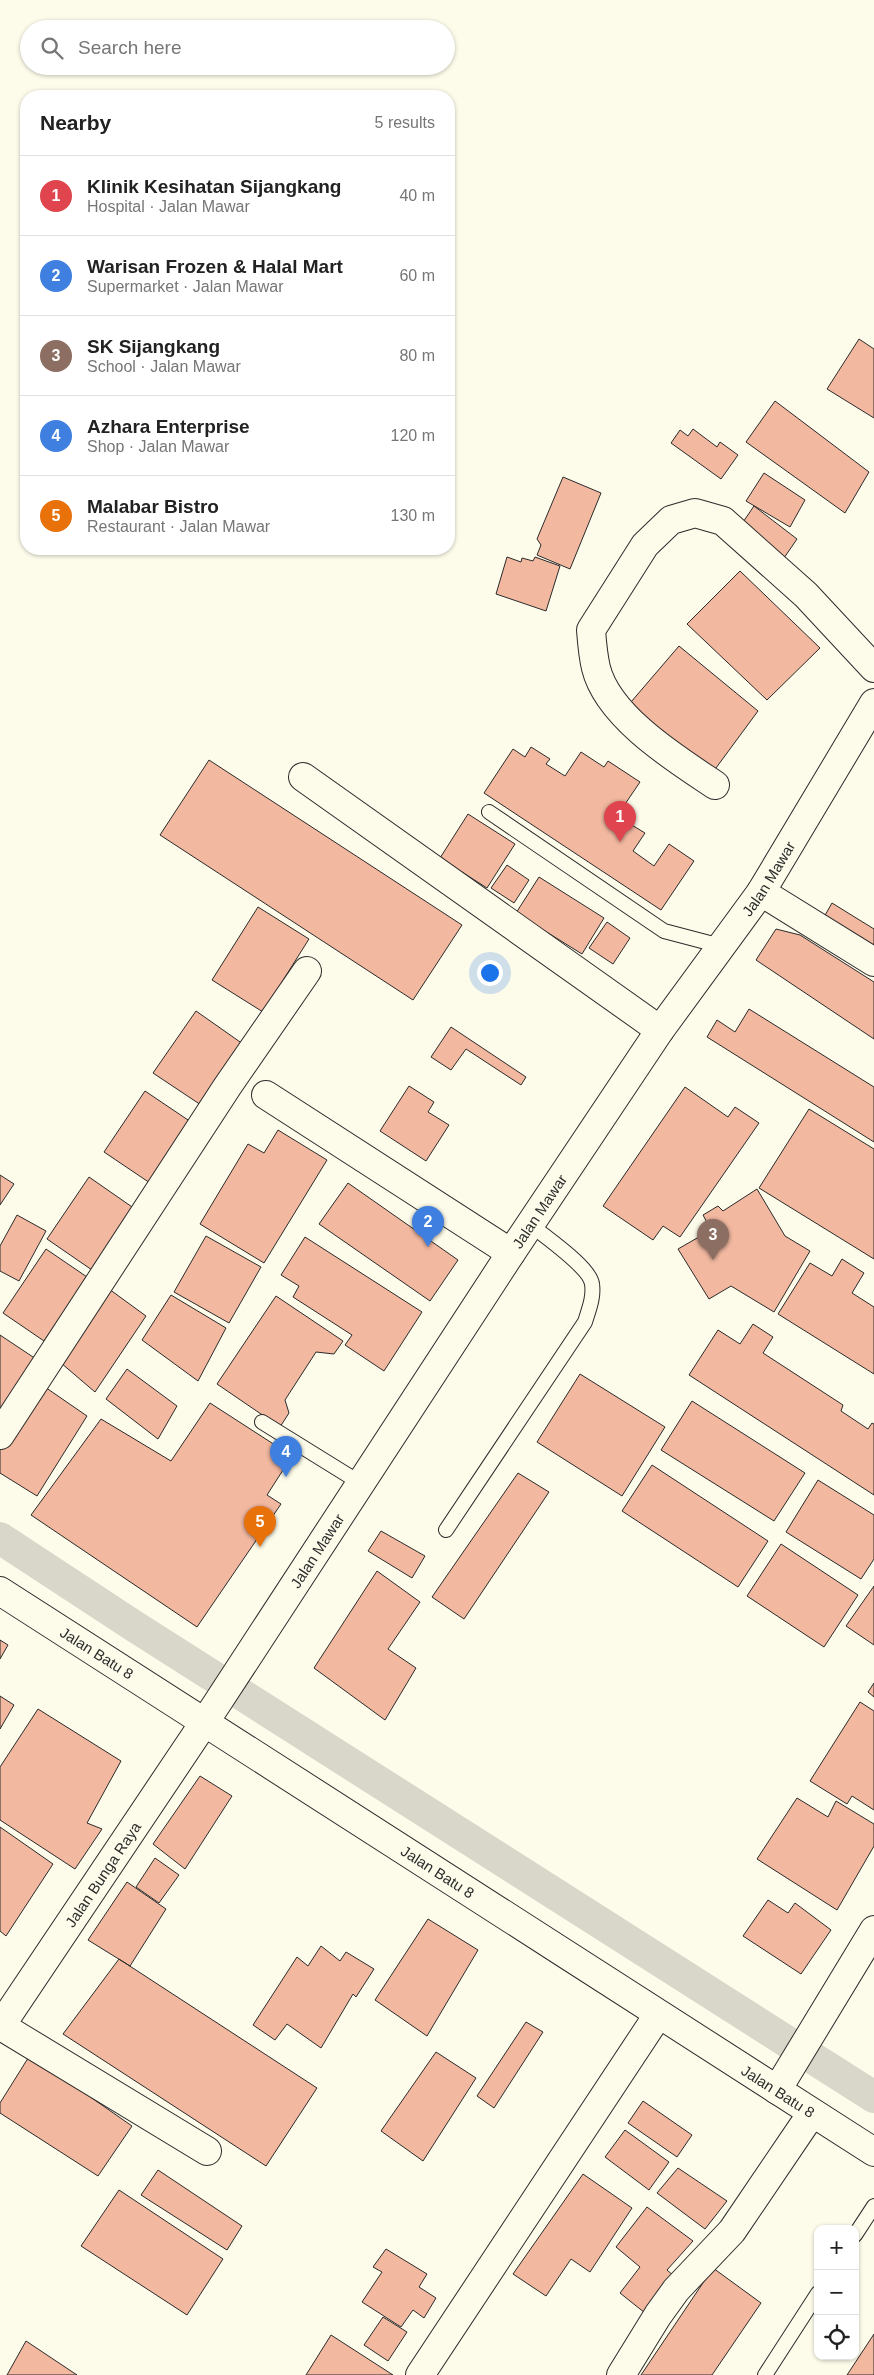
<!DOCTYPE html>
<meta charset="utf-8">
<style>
:root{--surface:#fff;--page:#f2f2f2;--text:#222;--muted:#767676;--line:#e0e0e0;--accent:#b45309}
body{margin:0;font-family:Arial,sans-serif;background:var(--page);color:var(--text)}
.controls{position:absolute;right:15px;bottom:15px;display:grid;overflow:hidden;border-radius:10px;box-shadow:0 1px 4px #0004}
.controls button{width:45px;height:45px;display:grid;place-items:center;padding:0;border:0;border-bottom:1px solid var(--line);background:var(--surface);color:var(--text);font:25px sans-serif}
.you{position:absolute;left:489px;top:972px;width:18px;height:18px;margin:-12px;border:4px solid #fff;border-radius:50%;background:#1a73e8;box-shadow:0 0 0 8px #1a73e833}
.badge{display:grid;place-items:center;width:32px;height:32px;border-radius:50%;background:var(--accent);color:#fff;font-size:16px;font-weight:700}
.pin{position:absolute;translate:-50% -41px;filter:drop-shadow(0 1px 2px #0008)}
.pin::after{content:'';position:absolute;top:26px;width:18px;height:15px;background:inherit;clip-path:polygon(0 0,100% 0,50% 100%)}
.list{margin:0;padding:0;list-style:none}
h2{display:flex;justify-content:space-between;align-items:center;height:65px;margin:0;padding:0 20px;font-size:21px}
h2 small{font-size:16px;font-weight:400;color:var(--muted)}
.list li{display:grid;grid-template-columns:32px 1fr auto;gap:15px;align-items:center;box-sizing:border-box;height:80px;padding:0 20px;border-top:1px solid var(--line)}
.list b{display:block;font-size:19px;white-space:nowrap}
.list p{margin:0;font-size:16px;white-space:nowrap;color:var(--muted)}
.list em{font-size:16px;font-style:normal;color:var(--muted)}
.icon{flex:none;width:28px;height:28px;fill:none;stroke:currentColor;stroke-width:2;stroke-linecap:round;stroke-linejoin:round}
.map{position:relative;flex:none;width:874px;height:2375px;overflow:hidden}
.search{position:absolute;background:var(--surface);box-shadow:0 1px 4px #0004;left:20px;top:20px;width:435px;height:55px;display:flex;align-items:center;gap:12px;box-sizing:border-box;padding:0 18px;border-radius:28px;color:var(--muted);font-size:19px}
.panel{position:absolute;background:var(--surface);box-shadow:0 1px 4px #0004;left:20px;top:90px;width:435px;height:465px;border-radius:20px}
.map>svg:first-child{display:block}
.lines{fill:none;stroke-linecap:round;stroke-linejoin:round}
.canal{stroke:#d8d7c9;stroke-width:32}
.building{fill:#f2b8a0;stroke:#2b2b2b}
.service-casing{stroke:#2b2b2b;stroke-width:16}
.minor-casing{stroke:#2b2b2b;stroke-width:30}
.tertiary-casing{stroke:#2b2b2b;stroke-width:30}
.service{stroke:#fdfbea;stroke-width:14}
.minor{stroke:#fdfbea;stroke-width:28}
.tertiary{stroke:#fdfbea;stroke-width:28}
.labels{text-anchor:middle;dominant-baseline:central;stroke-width:4;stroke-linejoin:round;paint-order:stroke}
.street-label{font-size:15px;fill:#2b2b2b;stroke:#fdfbea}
</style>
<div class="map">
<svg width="874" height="2375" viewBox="0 0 874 2375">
<rect width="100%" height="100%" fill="#fdfbea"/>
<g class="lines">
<!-- canal -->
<path class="canal" d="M 0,1538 L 134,1626 L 874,2097"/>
</g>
<!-- building -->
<path class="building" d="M 859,339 L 874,349 L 874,418 L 827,389 Z
M 775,401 L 869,472 L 845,513 L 746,442 Z
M 693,429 L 717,447 L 720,442 L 738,455 L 721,479 L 671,443 L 680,430 L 688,436 Z
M 764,473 L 805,500 L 790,527 L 746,501 Z
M 563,477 L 601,493 L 570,569 L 537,555 L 541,545 L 537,539 Z
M 754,506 L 797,539 L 773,574 L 730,541 Z
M 507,557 L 521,562 L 522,558 L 533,561 L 535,557 L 560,566 L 546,611 L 496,594 Z
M 740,571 L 820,648 L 767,700 L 687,624 Z
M 679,646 L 758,711 L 699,791 L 613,723 Z
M 531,747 L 550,759 L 546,764 L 565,776 L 581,752 L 604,767 L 608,761 L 640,782 L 617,816 L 645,833 L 633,851 L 654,866 L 669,844 L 694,861 L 661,910 L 484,793 L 513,749 L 525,757 Z
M 209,760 L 462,925 L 413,1000 L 160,835 Z
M 468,814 L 515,844 L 487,888 L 440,858 Z
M 507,865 L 529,880 L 514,903 L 491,888 Z
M 539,877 L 604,918 L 582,954 L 516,913 Z
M 832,903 L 874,929 L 874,948 L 824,917 Z
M 258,907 L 309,939 L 263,1012 L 212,980 Z
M 607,922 L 630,938 L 613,964 L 589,948 Z
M 776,929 L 800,935 L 874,982 L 874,1039 L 756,960 Z
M 749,1009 L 874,1087 L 874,1142 L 707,1037 L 717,1020 L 735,1032 Z
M 196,1011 L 243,1044 L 201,1105 L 153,1073 Z
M 451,1027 L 526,1077 L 521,1085 L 466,1049 L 451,1070 L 431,1057 Z
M 409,1086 L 434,1102 L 428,1112 L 449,1125 L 426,1161 L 380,1131 Z
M 685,1087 L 728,1117 L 735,1107 L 759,1123 L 680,1237 L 663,1226 L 653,1240 L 603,1206 Z
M 145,1091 L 191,1122 L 150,1183 L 104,1152 Z
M 809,1109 L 874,1149 L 874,1259 L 759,1188 Z
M 278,1130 L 327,1160 L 264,1263 L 200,1224 L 248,1144 L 264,1153 Z
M 0,1175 L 14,1184 L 0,1205 Z
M 89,1177 L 135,1209 L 92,1270 L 47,1239 Z
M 348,1183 L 458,1260 L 430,1301 L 319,1224 Z
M 757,1189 L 785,1236 L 810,1251 L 774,1312 L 731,1286 L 709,1299 L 678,1249 L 711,1230 L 703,1215 L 718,1206 L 723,1211 Z
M 17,1215 L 46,1231 L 19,1281 L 0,1271 L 0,1246 Z
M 206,1236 L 261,1267 L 229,1323 L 174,1292 Z
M 305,1237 L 422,1312 L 384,1371 L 345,1345 L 352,1335 L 293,1297 L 299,1286 L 281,1275 Z
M 46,1249 L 87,1277 L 44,1341 L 3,1313 Z
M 842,1259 L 864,1273 L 852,1293 L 874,1307 L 874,1374 L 778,1314 L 810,1263 L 832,1276 Z
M 109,1289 L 146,1316 L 95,1392 L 61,1363 Z
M 171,1295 L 226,1328 L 198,1381 L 142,1340 Z
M 276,1296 L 343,1341 L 334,1354 L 316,1352 L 285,1400 L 289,1413 L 280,1427 L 217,1384 Z
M 753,1324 L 773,1337 L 763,1353 L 843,1405 L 841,1411 L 868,1429 L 872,1423 L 874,1424 L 874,1495 L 689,1375 L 718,1330 L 740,1344 Z
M 0,1335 L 39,1361 L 0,1419 Z
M 127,1369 L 177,1406 L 158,1439 L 106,1399 Z
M 580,1374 L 665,1427 L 622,1496 L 537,1442 Z
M 42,1385 L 87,1416 L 37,1496 L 0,1473 L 0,1448 Z
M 692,1401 L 805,1473 L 774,1521 L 661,1450 Z
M 210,1403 L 292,1456 L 267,1495 L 281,1504 L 197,1627 L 31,1515 L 101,1419 L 171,1461 Z
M 652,1465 L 768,1541 L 738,1587 L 622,1511 Z
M 518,1473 L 549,1492 L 464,1619 L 432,1597 Z
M 818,1480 L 874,1515 L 874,1559 L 861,1579 L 786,1532 Z
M 381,1531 L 425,1556 L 412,1578 L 368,1551 Z
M 781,1544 L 858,1595 L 824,1647 L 747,1596 Z
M 377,1571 L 420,1602 L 388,1649 L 416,1668 L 385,1720 L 314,1668 Z
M 874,1586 L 874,1645 L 846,1626 Z
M 0,1640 L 8,1645 L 0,1659 Z
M 874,1683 L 874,1697 L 868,1692 Z
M 0,1696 L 14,1705 L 0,1729 Z
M 860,1702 L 874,1711 L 874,1810 L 852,1796 L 847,1804 L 810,1781 Z
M 38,1709 L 121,1761 L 87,1823 L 102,1829 L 75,1869 L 0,1820 L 0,1767 Z
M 200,1776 L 232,1796 L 185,1869 L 153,1844 Z
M 797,1798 L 828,1817 L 836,1801 L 874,1824 L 874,1846 L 837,1910 L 757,1859 Z
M 0,1827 L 53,1864 L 6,1936 L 0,1931 Z
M 155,1858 L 179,1875 L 159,1903 L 136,1887 Z
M 127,1882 L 166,1909 L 130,1966 L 88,1940 Z
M 768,1900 L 788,1913 L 795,1903 L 831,1930 L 801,1974 L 743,1936 Z
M 428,1919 L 478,1950 L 427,2036 L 375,2000 Z
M 321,1946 L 340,1961 L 346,1952 L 374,1969 L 356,1997 L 353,1994 L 321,2048 L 287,2024 L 275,2040 L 253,2025 L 297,1957 L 308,1966 Z
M 119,1959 L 317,2088 L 266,2166 L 63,2034 Z
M 526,2022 L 543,2032 L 494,2108 L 477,2096 Z
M 436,2052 L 476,2078 L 423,2161 L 381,2131 Z
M 30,2055 L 132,2126 L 98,2176 L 0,2113 L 0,2103 Z
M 643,2101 L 692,2135 L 677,2157 L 628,2123 Z
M 625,2130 L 669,2162 L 649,2190 L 605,2157 Z
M 678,2168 L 727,2201 L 705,2229 L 657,2193 Z
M 158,2170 L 242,2226 L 227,2250 L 141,2195 Z
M 583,2174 L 632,2208 L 590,2272 L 571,2259 L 546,2296 L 513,2274 Z
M 119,2190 L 223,2259 L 187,2315 L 81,2246 Z
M 647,2207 L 693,2241 L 667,2270 L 674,2276 L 645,2313 L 620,2293 L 640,2267 L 616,2247 Z
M 386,2249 L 427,2274 L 419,2287 L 436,2298 L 424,2318 L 413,2310 L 401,2327 L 362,2302 L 382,2272 L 373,2267 Z
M 713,2268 L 761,2303 L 712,2375 L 641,2375 Z
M 383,2317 L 407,2332 L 388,2361 L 364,2345 Z
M 874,2334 L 874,2375 L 847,2375 Z
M 331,2335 L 393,2375 L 306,2375 Z
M 26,2341 L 77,2375 L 7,2375 Z"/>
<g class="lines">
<!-- service casing -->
<g class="service-casing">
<path id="service" d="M 489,812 L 664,931 L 721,946
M 262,1422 L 362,1484
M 446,1530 L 585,1322 C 589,1309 594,1297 592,1284 C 590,1267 545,1237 531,1225
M 855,2235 L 874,2206
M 765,2375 L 818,2293"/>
</g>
<!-- minor casing -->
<g class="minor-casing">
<path id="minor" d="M 303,777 L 660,1030
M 715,785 C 676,759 608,717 596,668 C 593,656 592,643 591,630 L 645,545 L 671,520 L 695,513 L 723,521 L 806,595 L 874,668
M 761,892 L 874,962
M 266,1095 L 511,1253
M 0,1435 L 227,1087 L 307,971
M 1,2026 L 207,2151
M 777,2090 L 874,1930
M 420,2375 L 658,2015
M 621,2375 L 658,2315 L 676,2290 L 732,2231 L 812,2113"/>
</g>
<!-- tertiary casing -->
<g class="tertiary-casing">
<g id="tertiary">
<path id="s1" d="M 0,1591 C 293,1776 582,1966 874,2152"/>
<path id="s2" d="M 0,2027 L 216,1705 L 511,1253 L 660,1030 L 761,892 L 874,703"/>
</g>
</g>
<!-- service -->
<use href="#service" class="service"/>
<!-- minor -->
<use href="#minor" class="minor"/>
<!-- tertiary -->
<use href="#tertiary" class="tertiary"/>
</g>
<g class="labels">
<!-- street labels -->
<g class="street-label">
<text stroke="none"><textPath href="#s2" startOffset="1382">Jalan Mawar</textPath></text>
<text stroke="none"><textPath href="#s2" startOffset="978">Jalan Mawar</textPath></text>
<text stroke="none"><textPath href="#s2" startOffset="572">Jalan Mawar</textPath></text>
<text stroke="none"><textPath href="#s1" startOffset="115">Jalan Batu 8</textPath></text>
<text stroke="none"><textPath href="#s1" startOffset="520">Jalan Batu 8</textPath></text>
<text stroke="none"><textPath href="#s2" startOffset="184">Jalan Bunga Raya</textPath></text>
<text stroke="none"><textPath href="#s1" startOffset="925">Jalan Batu 8</textPath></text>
</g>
</g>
</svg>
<div class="controls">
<button>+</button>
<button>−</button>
<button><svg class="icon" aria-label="locate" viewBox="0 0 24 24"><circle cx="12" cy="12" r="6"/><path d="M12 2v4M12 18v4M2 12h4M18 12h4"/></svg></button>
</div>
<div class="you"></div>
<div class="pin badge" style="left:620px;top:842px;background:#e0444e">1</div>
<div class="pin badge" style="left:428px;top:1247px;background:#3f7fe0">2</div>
<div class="pin badge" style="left:713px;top:1260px;background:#8d6e63">3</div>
<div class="pin badge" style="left:286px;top:1477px;background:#3f7fe0">4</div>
<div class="pin badge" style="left:260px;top:1547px;background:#e8710a">5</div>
<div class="search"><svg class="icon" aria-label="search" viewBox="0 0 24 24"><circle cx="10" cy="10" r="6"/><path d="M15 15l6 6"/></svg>Search here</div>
<section class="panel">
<h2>Nearby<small>5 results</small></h2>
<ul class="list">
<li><span class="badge" style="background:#e0444e">1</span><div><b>Klinik Kesihatan Sijangkang</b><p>Hospital · Jalan Mawar</p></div><em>40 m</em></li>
<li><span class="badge" style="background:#3f7fe0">2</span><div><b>Warisan Frozen &amp; Halal Mart</b><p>Supermarket · Jalan Mawar</p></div><em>60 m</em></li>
<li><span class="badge" style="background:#8d6e63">3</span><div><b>SK Sijangkang</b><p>School · Jalan Mawar</p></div><em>80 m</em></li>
<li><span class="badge" style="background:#3f7fe0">4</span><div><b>Azhara Enterprise</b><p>Shop · Jalan Mawar</p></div><em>120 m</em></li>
<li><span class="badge" style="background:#e8710a">5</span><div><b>Malabar Bistro</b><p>Restaurant · Jalan Mawar</p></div><em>130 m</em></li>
</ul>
</section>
</div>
